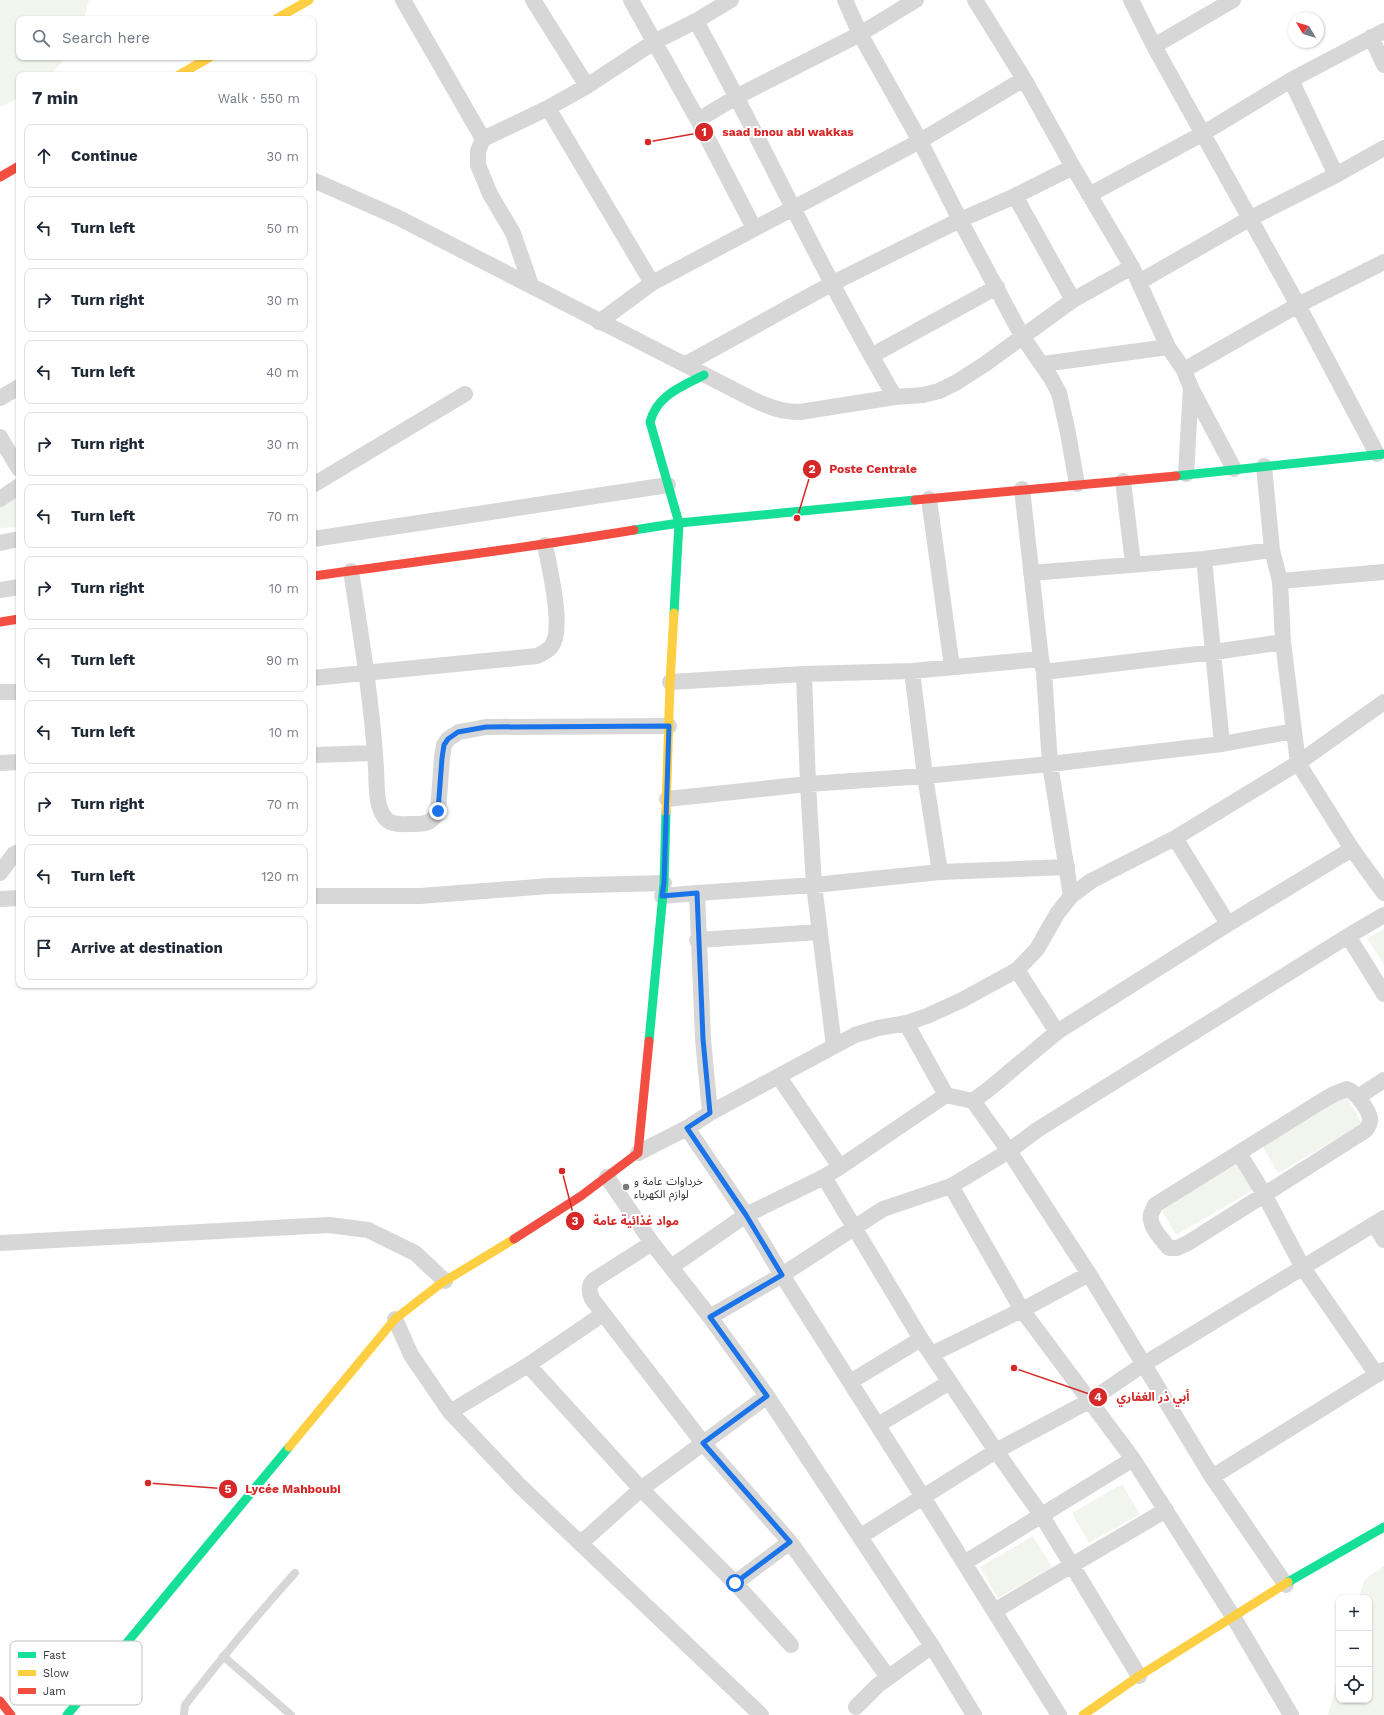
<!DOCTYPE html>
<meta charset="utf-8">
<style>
:root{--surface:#fff;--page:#f2f2f3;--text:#1f2937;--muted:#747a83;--line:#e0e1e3}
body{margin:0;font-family:"Work Sans","Noto Sans Arabic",sans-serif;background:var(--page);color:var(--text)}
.controls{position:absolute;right:12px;bottom:12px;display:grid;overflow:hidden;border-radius:8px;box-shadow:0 1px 3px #0004}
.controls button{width:36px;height:36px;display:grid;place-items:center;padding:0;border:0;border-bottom:1px solid var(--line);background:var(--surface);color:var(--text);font:20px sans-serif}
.compass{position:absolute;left:1288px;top:12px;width:36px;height:36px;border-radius:50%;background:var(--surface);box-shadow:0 1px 3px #0004;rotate:308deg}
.stop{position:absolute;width:12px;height:12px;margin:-9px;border:3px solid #1a73e8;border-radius:50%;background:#fff}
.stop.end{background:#1a73e8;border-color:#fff;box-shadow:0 1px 4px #0008}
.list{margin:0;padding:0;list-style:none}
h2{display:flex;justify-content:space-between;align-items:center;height:52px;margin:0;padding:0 16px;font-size:17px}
h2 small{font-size:13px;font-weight:400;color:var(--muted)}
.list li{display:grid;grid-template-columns:26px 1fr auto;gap:12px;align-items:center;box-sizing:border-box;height:64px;margin:0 8px 8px;padding:0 8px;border:1px solid var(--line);border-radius:8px}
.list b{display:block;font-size:15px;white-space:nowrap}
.list em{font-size:13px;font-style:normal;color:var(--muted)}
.icon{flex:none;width:22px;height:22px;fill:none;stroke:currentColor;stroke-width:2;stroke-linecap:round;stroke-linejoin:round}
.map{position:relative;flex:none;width:1384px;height:1715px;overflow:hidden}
.search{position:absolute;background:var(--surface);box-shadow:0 1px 3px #0004;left:16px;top:16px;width:300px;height:44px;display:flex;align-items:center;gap:10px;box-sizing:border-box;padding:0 14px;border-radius:8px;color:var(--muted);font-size:15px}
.panel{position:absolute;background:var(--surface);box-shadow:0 1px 3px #0004;left:16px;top:72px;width:300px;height:916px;border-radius:8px}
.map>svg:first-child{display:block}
.green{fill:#f1f5ed}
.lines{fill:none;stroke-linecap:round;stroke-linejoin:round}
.lane{stroke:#d7d7d7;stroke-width:8}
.street{stroke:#d7d7d7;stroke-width:16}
.fast{stroke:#16e098;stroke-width:9}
.slow{stroke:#ffcf43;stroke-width:9}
.jam{stroke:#f24e42;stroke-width:9}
.route{stroke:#1a73e8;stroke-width:5}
.poi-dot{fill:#7a7a7a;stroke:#fff;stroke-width:1.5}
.labels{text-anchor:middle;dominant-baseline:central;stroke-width:4;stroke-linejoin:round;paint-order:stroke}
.poi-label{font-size:11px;fill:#333;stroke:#fff;text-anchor:start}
.key{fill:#fff;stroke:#c2c2c2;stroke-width:1}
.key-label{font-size:11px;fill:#333}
.leader{fill:none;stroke:#d62828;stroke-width:1.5}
.callout-dot{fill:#d62828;stroke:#fff;stroke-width:1.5}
.mark-label{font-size:12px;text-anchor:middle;font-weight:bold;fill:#fff}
.callout-label{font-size:12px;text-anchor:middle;font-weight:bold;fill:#d62828;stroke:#fff;stroke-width:4;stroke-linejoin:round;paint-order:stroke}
</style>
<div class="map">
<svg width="1384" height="1715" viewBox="0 0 1384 1715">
<rect width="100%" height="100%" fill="#fff"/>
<!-- green -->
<path class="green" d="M 0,0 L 89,0 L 84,19 L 19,19 L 19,57 L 65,57 L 55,70 L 48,75 L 19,75 L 19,98 L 0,107 Z
M 19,490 L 19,527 L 0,528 L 0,502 Z
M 1384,929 L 1384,965 L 1367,938 Z
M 1346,1096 L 1362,1124 L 1278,1173 L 1262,1145 Z
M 1237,1162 L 1253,1190 L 1176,1235 L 1160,1207 Z
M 1122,1484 L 1140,1514 L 1089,1543 L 1072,1513 Z
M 1033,1536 L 1052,1567 L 998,1598 L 980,1567 Z
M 1384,1566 L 1384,1715 L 1328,1715 L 1339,1673 L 1339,1700 L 1369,1700 L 1369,1598 L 1359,1598 L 1364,1580 Z"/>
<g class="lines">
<!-- lane -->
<path class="lane" d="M 223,1656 L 291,1715
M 184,1715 L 185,1705 C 220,1660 256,1616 295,1573"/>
<!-- street -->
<path class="street" d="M 403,0 L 483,139 L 478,151 L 478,165 L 490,194 L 513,233 L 531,285
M 533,0 L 587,86
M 631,0 L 698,120 L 754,228
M 845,0 L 860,34 L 920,141 L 960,220 L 1022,336 L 1051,378 L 1059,393 L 1067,428 L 1077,484
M 975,0 L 1024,79 L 1073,167 L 1132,267 L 1168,347 L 1184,370 L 1191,388 L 1234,469
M 1131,0 L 1154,46 L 1298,305 L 1377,454
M 696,21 C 764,145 823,275 895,397
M 1371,37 L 1384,65
M 1154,46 L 1233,0
M 1291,80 L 1336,175
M 548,108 L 652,283
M 698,120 L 738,96 L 860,34 L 916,0
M 483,139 L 548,108 L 587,86 L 654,42 L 696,21 L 731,0
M 313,180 L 397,217 L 752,399 C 768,407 782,412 800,412 L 895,397 L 923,395 L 939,391 L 957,382 L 985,364 L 1073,300 L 1132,267
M 1089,195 L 1202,134 L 1291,80 L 1384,31
M 1015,196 L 1073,300
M 1139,282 L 1249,219 L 1336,175 L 1384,148
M 599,322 L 652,283 L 920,141 L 1024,79
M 871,356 L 997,287
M 686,364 L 833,283 L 960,220 L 1015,196 L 1073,167
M 1043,364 L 1168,347
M 1184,370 L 1298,305 L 1384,262
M 0,398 L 19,387
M 0,437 L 19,469
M 1264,466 L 1272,550 L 1280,581 L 1283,642 L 1298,763 L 1352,849 L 1384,893
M 1186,474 L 1191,388
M 1123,481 L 1133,563
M 313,485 L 465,394
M 1022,489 L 1041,659 L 1044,672 L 1050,764 L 1071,896
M 0,499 L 19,486
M 929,499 L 952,667
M 313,539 L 668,485
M 0,543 L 19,539
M 1204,559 L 1222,744
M 351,571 C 361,636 372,702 376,768 C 377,783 375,805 385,818 C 392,826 404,824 414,824 C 426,824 432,823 438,811 L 442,758 L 444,745 L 448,739 L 459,732 L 486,727 L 669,726
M 1031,573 L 1204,559 L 1272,550
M 1280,581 L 1384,572
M 0,590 L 19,587
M 912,671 L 925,776 L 940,872
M 1044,672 L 1214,652 L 1283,642
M 804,674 L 808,784 L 814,885 L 834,1046
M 313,678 L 537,656 C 541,654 547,651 550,648 C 566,632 549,567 545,545
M 670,682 L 804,674 L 912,671 L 1041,659
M 0,692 L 19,692
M 313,755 L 375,753
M 0,763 L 19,762
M 667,799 L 808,784 L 925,776 L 1050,764 L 1222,744 L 1294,731
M 1175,838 L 1228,924
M 0,873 L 14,854 L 19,852
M 313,896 L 420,896 L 549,886 L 664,883
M 662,896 L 697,893
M 0,899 L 19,898
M 1348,936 L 1384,994
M 697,940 L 820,932
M 1017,970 L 1057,1032
M 906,1023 L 946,1095
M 779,1077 L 840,1167
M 1347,1089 C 1356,1092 1368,1109 1370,1118 C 1371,1123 1368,1126 1366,1130 L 1188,1243 L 1177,1248 L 1169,1248 C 1162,1240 1148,1225 1151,1214 C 1152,1211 1154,1208 1155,1205 L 1317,1104 L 1334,1094 Z
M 1358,1097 L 1384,1080
M 973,1101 L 989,1089 L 1057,1032 L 1228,924 L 1352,849
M 710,1113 L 703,1039 L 697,893 L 814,885 L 940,872 L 1067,867
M 687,1128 L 746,1215 L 782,1275 L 923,1497 L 1059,1715
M 638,1153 L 687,1128 L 710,1113 L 855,1035 L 878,1028 L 906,1023 L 927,1016 L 962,1000 L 1017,970 L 1037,949 L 1057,914 L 1071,896 L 1091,881 L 1175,838 L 1298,763 L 1384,702
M 1239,1153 L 1264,1194 L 1303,1268 L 1377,1375
M 607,1177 L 652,1243 L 710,1317 L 767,1396 L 932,1646 L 974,1715
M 824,1177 L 921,1339 L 996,1451 L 1042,1516 L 1139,1676
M 951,1186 L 1022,1310 L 1133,1459 L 1234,1618 L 1291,1715
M 1374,1224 L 1384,1240
M 0,1243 L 329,1225 L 368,1230 L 415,1253 L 445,1281
M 652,1243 L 594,1280 C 588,1286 589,1291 592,1299 L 703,1443 L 790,1542 L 888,1677
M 671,1267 L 746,1215 L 824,1177 L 840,1167 L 946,1095 L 973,1101 L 1009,1151 L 1089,1274 L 1212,1477 L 1286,1585
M 710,1317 L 782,1275 L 883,1209 L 951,1186 L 1009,1151 L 1037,1130 L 1348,936 L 1384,915
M 395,1319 L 411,1355 L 450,1412 L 520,1486 L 761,1715
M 932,1354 L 1022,1310 L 1089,1274
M 528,1365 L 641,1489 L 735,1583 L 791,1645
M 850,1382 L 921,1339
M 450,1412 L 528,1365 L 603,1314
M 878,1425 L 950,1382
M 1212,1477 L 1384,1370
M 861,1536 L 996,1451 L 1091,1400 L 1144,1364 L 1384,1218
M 581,1543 L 641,1489 L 767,1396
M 964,1563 L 1133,1459
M 735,1583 L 790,1542
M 994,1611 L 1166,1510
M 856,1707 L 878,1685 L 932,1646"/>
<!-- fast -->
<path class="fast" d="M 1176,476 L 1384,454
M 634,530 L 679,523 L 915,500
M 674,613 L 679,523 L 650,422 C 657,395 681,387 704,375
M 649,1041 L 664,883 L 666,812
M 1288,1582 L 1384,1527
M 67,1715 L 289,1447"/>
<!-- slow -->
<path class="slow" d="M 276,19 L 309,0
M 179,75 L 210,57
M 666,812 L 670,682 L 674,613
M 289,1447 L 395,1319 L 440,1284 L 514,1239
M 1083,1715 L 1139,1676 L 1288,1582"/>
<!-- jam -->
<path class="jam" d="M 0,177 L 19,166
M 915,500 L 1176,476
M 313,576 C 420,561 527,548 634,530
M 0,622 L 19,619
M 514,1239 L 581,1196 L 638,1153 L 649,1041
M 0,1701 L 11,1715"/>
</g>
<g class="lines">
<!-- route -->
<path class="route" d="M 438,811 L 442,758 L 444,745 L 448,739 L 458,732 L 486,727 L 669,726 L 664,883 L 662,896 L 697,893 L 703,1039 L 710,1113 L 687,1128 L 746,1215 L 782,1275 L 710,1317 L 767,1396 L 703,1443 L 790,1542 L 735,1583"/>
</g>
<!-- markers -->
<circle class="poi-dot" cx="626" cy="1187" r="4"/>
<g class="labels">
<!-- poi labels -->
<g class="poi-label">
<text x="634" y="1181">خرداوات عامة و<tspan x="634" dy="13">لوازم الكهرباء</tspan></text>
</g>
</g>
<!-- legend -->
<rect x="10" y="1641" width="132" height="64" rx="6" class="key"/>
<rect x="18" y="1652" width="18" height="6" fill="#16e098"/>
<rect x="18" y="1670" width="18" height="6" fill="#ffcf43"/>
<rect x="18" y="1688" width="18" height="6" fill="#f24e42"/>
<g class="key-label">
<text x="43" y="1659">Fast</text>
<text x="43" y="1677">Slow</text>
<text x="43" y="1695">Jam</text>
</g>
<!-- callouts -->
<path class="leader" d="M648 142L704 132M797 518L812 469M562 1171L575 1221M1014 1368L1098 1397M148 1483L228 1489"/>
<g class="callout-dot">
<circle cx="648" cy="142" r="4"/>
<circle cx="797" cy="518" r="4"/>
<circle cx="562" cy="1171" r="4"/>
<circle cx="1014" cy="1368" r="4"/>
<circle cx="148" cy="1483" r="4"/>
<circle cx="704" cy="132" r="10"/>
<circle cx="812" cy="469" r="10"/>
<circle cx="575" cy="1221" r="10"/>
<circle cx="1098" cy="1397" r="10"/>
<circle cx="228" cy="1489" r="10"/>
</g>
<g class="mark-label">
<text x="704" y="136">1</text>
<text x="812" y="473">2</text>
<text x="575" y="1225">3</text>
<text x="1098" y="1401">4</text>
<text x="228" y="1493">5</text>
</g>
<g class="callout-label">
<text x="788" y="136">saad bnou abi wakkas</text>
<text x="873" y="473">Poste Centrale</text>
<text x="636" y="1225">مواد غذائية عامة</text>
<text x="1153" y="1401">أبي ذر الغفاري</text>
<text x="293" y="1493">Lycée Mahboubi</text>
</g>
</svg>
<div class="controls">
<button>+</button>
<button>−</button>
<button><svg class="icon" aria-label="locate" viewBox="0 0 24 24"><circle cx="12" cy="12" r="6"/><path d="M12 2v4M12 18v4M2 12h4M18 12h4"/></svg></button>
</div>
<svg class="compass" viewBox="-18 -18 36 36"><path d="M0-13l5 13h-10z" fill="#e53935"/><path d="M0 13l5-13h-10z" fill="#747a83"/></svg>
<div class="stop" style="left:735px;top:1583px"></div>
<div class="stop end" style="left:438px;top:811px"></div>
<div class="search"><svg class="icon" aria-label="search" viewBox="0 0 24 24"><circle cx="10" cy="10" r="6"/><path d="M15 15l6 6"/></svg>Search here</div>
<section class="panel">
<h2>7 min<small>Walk · 550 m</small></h2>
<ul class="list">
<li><svg class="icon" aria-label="ahead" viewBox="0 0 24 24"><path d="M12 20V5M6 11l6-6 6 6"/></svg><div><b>Continue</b></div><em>30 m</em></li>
<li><svg class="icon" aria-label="left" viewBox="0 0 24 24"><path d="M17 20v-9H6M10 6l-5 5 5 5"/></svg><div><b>Turn left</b></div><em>50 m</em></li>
<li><svg class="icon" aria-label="right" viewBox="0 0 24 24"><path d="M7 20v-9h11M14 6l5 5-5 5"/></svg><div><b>Turn right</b></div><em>30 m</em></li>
<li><svg class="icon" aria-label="left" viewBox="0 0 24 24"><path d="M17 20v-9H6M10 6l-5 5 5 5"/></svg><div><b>Turn left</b></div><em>40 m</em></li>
<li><svg class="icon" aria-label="right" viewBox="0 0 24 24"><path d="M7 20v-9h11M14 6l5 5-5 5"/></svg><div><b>Turn right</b></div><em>30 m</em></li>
<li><svg class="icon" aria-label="left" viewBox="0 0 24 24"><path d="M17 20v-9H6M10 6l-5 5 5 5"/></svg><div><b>Turn left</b></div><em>70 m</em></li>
<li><svg class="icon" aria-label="right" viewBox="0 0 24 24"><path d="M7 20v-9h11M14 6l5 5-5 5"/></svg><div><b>Turn right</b></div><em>10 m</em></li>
<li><svg class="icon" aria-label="left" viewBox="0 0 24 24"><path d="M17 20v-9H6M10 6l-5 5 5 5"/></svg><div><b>Turn left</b></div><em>90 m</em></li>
<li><svg class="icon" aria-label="left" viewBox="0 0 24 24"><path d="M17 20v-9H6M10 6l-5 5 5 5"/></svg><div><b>Turn left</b></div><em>10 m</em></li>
<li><svg class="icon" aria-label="right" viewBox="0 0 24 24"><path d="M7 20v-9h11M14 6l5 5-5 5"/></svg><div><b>Turn right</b></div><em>70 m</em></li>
<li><svg class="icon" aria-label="left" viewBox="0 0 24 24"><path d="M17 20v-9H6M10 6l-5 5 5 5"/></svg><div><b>Turn left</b></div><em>120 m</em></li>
<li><svg class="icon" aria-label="arrive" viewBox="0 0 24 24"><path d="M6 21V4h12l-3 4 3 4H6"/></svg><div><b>Arrive at destination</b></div></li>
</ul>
</section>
</div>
